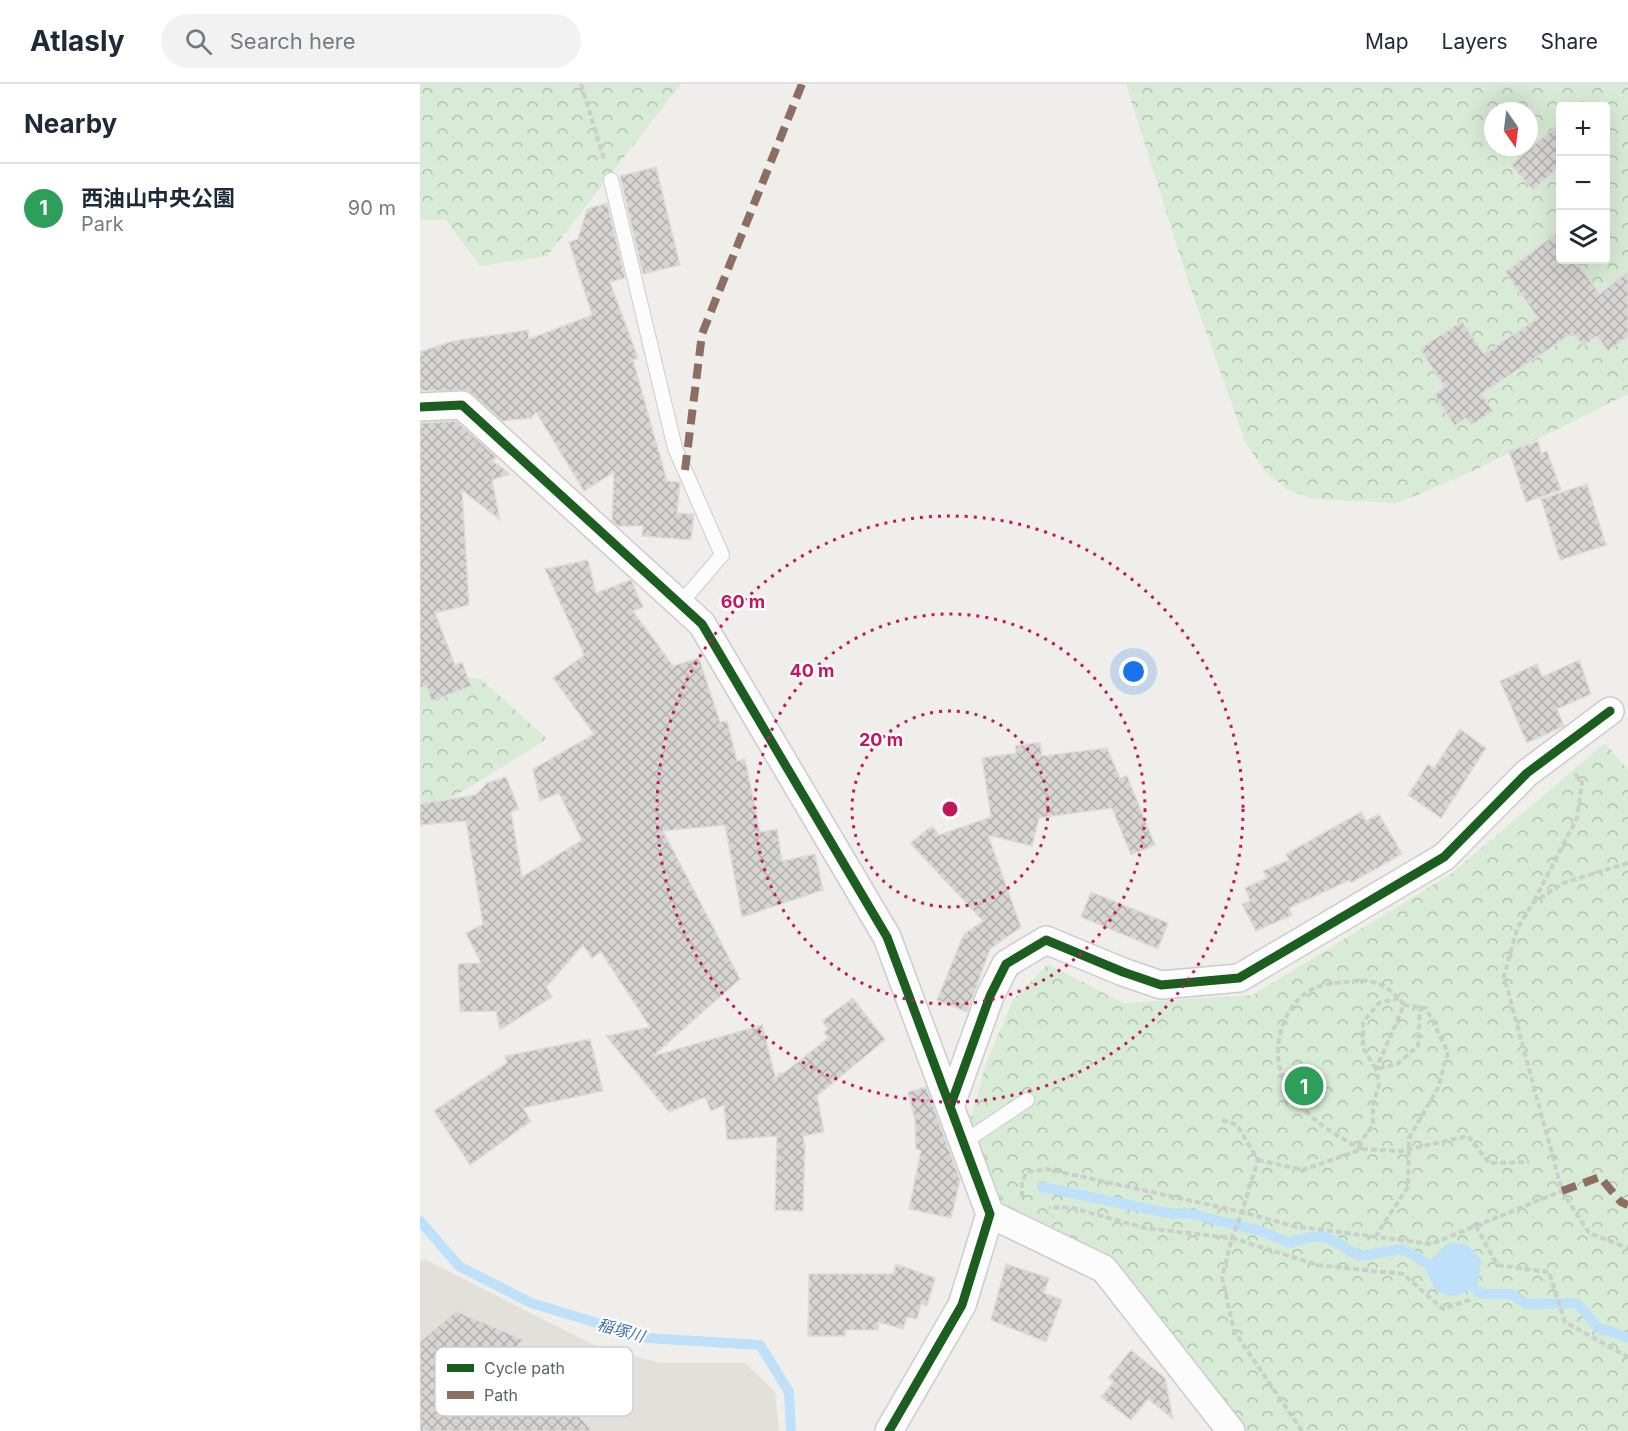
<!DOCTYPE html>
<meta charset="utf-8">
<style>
:root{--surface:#fff;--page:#f2f2f3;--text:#1f2937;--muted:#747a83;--line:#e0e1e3;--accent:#919496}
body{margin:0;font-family:Inter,"Noto Sans JP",sans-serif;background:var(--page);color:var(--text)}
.controls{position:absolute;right:18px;top:18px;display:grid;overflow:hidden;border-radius:6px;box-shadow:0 6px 24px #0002}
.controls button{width:54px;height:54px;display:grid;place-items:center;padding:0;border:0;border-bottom:2px solid var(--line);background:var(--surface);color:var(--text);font:30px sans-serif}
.compass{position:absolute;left:1064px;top:18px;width:54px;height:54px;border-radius:50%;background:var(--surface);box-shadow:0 6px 24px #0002;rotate:166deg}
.you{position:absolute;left:714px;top:588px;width:21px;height:21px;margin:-15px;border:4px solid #fff;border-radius:50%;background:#1a73e8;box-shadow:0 0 0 9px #1a73e833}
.badge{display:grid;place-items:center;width:39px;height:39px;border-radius:50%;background:var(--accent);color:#fff;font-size:20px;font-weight:700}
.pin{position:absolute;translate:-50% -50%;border:3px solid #fff;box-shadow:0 2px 6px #0006}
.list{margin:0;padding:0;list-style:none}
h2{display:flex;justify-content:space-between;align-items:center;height:78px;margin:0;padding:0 24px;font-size:26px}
h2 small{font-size:20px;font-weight:400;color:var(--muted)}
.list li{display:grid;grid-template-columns:39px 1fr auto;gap:18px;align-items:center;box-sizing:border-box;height:90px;padding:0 24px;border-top:2px solid var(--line)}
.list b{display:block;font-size:22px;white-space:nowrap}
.list p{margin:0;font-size:20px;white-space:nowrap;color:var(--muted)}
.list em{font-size:20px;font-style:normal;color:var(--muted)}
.icon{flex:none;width:33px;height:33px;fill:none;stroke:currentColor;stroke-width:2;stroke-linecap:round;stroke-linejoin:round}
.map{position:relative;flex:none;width:1208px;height:1347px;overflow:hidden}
header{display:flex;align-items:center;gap:36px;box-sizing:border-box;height:84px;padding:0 30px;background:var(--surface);border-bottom:2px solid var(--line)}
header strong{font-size:28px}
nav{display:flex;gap:33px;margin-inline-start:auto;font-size:21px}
.search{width:420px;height:54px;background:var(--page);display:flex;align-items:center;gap:15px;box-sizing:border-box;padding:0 21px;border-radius:33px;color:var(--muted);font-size:22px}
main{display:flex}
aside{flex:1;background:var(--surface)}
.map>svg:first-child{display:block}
.education{fill:#e2e0da}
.forest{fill:url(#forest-crowns);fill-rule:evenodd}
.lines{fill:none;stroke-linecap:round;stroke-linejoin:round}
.stream{stroke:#bfe0f9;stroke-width:10}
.building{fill:url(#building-cross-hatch);stroke:#deddd9;stroke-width:1.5}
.service-casing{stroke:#cbcccc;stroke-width:16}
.minor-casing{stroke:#cbcccc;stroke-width:30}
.path{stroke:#cacfcc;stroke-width:4;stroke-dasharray:6 3;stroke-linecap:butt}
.service{stroke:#fdfcfc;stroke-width:14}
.minor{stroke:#fdfcfc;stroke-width:27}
.quiet{stroke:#8d6e63;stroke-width:8;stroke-dasharray:15 8;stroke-linecap:butt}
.cycleway-casing{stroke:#fff;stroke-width:13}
.cycleway{stroke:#1b5e20;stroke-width:9}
.ring{fill:none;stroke:#c2185b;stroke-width:3;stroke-dasharray:3 6}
.labels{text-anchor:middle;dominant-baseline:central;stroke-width:4.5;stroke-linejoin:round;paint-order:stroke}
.water-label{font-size:16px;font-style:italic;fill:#4174aa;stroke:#fff}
.key{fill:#fff;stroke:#cfd0d2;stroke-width:1.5}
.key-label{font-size:16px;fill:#5f6368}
.centre{fill:#c2185b;stroke:#fff;stroke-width:3}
.ring-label{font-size:18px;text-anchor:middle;font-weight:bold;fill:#c2185b;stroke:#fff;stroke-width:4.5;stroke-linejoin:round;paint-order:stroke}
</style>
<header>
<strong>Atlasly</strong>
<div class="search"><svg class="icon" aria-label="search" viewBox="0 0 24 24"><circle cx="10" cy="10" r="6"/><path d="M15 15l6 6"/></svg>Search here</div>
<nav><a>Map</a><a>Layers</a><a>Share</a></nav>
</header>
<main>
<aside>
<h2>Nearby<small></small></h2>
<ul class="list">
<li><span class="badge" style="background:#2e9e5b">1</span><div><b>西油山中央公園</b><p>Park</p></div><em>90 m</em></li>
</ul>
</aside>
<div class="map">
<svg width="1208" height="1347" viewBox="0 0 1208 1347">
<defs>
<pattern id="forest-crowns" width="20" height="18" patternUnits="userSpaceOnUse" patternTransform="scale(1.5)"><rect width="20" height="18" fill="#d8ebd6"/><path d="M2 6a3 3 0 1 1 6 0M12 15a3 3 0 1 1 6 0" fill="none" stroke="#b2c2b1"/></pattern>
<pattern id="building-cross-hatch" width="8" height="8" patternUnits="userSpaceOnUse" patternTransform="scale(1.5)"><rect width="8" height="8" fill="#d6d5d3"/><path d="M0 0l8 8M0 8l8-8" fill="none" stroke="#b1b0af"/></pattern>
</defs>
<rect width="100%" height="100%" fill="#efeeea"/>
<!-- education -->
<path class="education" d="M 4,1175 L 174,1261 L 240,1279 L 325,1279 L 355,1308 L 359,1347 L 0,1347 L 0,1178 Z"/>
<!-- forest -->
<path class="forest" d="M 0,0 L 261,0 L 127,172 L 60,182 L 26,136 L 0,136 Z
M 706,0 L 1208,0 L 1208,310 L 1051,388 L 978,419 L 892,415 L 867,405 L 846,388 L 826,360 L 767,194 ZM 1140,22 L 1186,22 L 1186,176 L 1140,176 ZM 1073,27 L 1109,27 L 1109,63 L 1073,63 Z
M 0,587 L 61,595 L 127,655 L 6,730 L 0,728 Z
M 1185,659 L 1208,686 L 1208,1347 L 811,1347 L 684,1185 L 570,1130 L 544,1058 L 566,980 L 593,916 L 628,880 L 703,919 L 833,911 L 1031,790 Z"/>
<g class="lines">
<!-- stream -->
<path class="stream" d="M 622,1103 L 753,1130 L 767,1129 L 841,1147 L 870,1159 C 905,1145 909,1155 939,1172 L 983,1165 L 1009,1181 L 1019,1202 C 1032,1211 1041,1206 1053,1197 L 1056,1177 L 1044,1165 L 1030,1164 L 1014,1180 C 1015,1200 1032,1209 1048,1196 L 1050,1179 L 1041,1169 L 1024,1172 L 1020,1184 L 1024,1194 L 1032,1197 L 1042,1195 L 1046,1187 L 1045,1177 L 1032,1173 L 1027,1178 L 1025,1186 L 1030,1191 L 1037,1192 L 1040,1187 L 1039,1181 L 1034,1178 L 1031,1182 L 1033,1184
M 0,1137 L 39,1182 L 111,1219 L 227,1254 L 340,1261 L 369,1308 L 371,1347
M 1049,1200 L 1061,1210 L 1091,1210 L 1106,1220 L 1157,1219 L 1177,1243 L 1208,1254"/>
</g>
<!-- building -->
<path class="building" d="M 1140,39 L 1140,82 L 1113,106 L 1091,81 Z
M 236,83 L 260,181 L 223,190 L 200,92 Z
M 187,119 L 205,194 L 190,198 L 218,274 L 213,276 L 247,397 L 260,398 L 257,429 L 274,430 L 271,456 L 222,452 L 223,442 L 198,442 L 192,437 L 194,388 L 164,407 L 116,328 L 111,334 L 83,337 L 47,306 L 0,307 L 0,268 L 33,257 L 108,246 L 109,255 L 172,231 L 149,158 L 158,155 L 167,125 Z
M 1140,147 L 1140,176 L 1154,176 L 1180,210 L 1208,187 L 1208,252 L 1188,267 L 1177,252 L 1163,262 L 1153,249 L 1061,310 L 1073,327 L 1051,341 L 1046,334 L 1035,342 L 1014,311 L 1025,303 L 1000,265 L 1042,237 L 1064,270 L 1118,234 L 1085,188 Z
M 36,337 L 76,373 L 73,377 L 90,390 L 72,396 L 80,436 L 42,406 L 49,521 L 15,529 L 35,581 L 42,578 L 51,602 L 12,617 L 6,602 L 0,604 L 0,339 Z
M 1118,357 L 1121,369 L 1127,367 L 1141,406 L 1106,418 L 1089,367 Z
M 1167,400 L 1186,461 L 1140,476 L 1121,415 Z
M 168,476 L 176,509 L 211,496 L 223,523 L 213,527 L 253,582 L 279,574 L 300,638 L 307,637 L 317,677 L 325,675 L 340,748 L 357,745 L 362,777 L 395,770 L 403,806 L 322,833 L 305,741 L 243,747 L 320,895 L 233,972 L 342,941 L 356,995 L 359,989 L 364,989 L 408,954 L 404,948 L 408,945 L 402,937 L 433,914 L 465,956 L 397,1012 L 404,1048 L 383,1052 L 385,1063 L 383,1127 L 355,1126 L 357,1052 L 307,1056 L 304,1021 L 291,1027 L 285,1013 L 249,1028 L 186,952 L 230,943 L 181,868 L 172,874 L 163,861 L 126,903 L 132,913 L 80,946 L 76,927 L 40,928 L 38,880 L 61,879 L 46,849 L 63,840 L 46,737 L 0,741 L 0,720 L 56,711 L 67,699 L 86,693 L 99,725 L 91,728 L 102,793 L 162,756 L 139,709 L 120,717 L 113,685 L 174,650 L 133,594 L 164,571 L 125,485 Z
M 1159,576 L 1171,610 L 1137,625 L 1144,642 L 1107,659 L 1080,597 L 1117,580 L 1122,593 Z
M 1040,645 L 1066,664 L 1021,734 L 988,711 L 1008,680 L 1014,684 Z
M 620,658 L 622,672 L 687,664 L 700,694 L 707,692 L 735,761 L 711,771 L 692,724 L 619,734 L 612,762 L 568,751 L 601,843 L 570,865 L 547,928 L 517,916 L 544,850 L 563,837 L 490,759 L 512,742 L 519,751 L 571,733 L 562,674 L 596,669 L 595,662 Z
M 941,728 L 946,737 L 959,730 L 982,770 L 931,799 L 930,796 L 869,824 L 872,831 L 836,847 L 822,820 L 830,817 L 825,804 L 847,794 L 843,787 L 869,776 L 866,770 Z
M 671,808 L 748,839 L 738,865 L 661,833 Z
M 170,955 L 183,1007 L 103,1024 L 111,1037 L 50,1081 L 14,1027 L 87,979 L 85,972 Z
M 506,1003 L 540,1096 L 531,1134 L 489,1125 L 501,1066 L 496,1065 L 495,1036 L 488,1008 Z
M 476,1180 L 515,1194 L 507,1222 L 501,1220 L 497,1235 L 487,1233 L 483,1245 L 458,1238 L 458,1246 L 426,1246 L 425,1252 L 388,1252 L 389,1190 L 473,1190 Z
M 586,1180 L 629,1194 L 624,1209 L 642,1216 L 626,1258 L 571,1236 Z
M 36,1227 L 104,1256 L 98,1261 L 172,1347 L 0,1347 L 0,1258 Z
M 711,1266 L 745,1294 L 753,1335 L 728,1315 L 711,1336 L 681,1313 L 694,1298 L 688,1294 Z"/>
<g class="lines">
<!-- service casing -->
<g class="service-casing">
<path id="service" d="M 191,96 L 255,364 L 302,471 L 260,520
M 544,1058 L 607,1016"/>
</g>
<!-- minor casing -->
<g class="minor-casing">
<path id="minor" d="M 0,323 L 42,321 L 282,540 L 467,853 L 570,1130 L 542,1221 L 469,1347
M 530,1023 L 570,912 L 586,880 L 626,856 L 703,888 L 741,901 L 819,894 L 1024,773 L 1107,689 L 1190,627
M 570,1130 L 684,1185 L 811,1347"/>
</g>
<!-- path -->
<path class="path" d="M 161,0 L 184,75
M 1208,779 L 1143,799 L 1113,819 L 1097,845 L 1084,892 L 1142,1107 L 1169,1149 L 1208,1164
M 1114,817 L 1157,734 L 1162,698 L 1154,689
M 979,914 L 959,919 L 943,938 L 943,964 L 956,985 L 977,980 L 998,962 L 1000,925
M 802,1036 L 817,1041 L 838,1076 L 822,1128 L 873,1142 L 1011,1160 L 1142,1107
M 942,1065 L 981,1067 L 1048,1052 L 1069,1079 L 1109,1078
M 838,1076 L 883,1086 L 942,1065 C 911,1050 876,1027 862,992 C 851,963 863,919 893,905 C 902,900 915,899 925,898 C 952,894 966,898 984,921 L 956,985 L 959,1001 L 953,1020 L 953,1041 L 937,1063
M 602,1113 L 602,1097 L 607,1088 L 627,1085 L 822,1128 L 812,1154 L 725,1144 L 653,1124 L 629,1123
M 1056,1142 L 1077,1181 L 1129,1188 L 1145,1238 L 1208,1273
M 955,1153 L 988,1103 L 989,1054 L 1018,1004 L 1028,968 L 1006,924 L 984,921
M 882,1347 L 814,1247 L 802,1193 L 812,1154 L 898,1181 L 983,1190 L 1023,1225 L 1052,1215"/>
<!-- service -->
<use href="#service" class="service"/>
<!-- minor -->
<use href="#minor" class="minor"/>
<!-- quiet -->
<path class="quiet" d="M 265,386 L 282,250 L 382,0
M 1142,1107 L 1180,1093 L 1201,1118 L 1208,1121"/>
<!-- cycleway casing -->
<g class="cycleway-casing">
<path id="cycleway" d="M 0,323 L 42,321 L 282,540 L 467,853 L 570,1130 L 542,1221 L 469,1347
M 530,1023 L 570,912 L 586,880 L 626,856 L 703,888 L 741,901 L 819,894 L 1024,773 L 1107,689 L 1190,627"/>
</g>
<!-- cycleway -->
<use href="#cycleway" class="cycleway"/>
</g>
<!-- distance rings -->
<g class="ring">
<circle cx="530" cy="725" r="98"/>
<circle cx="530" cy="725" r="195"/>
<circle cx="530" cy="725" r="293"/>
</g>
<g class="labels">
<!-- water labels -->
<g class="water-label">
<text transform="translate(201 1246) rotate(16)">稲塚川</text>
</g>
</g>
<!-- legend -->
<rect x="15" y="1263" width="198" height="69" rx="9" class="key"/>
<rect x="27" y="1280" width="27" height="8" fill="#1b5e20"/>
<rect x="27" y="1307" width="27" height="8" fill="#8d6e63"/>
<g class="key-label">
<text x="64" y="1290">Cycle path</text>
<text x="64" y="1317">Path</text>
</g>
<circle cx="530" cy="725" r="9" class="centre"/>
<g class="ring-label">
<text x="323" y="524">60 m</text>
<text x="392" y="593">40 m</text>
<text x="461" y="662">20 m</text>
</g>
</svg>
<div class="controls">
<button>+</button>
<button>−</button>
<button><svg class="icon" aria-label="layers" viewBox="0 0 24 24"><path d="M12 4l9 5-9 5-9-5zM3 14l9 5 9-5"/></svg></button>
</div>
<svg class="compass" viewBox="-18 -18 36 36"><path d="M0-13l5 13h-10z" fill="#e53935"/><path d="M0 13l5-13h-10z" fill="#747a83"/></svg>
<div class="you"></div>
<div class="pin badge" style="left:884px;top:1002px;background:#2e9e5b">1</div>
</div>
</main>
